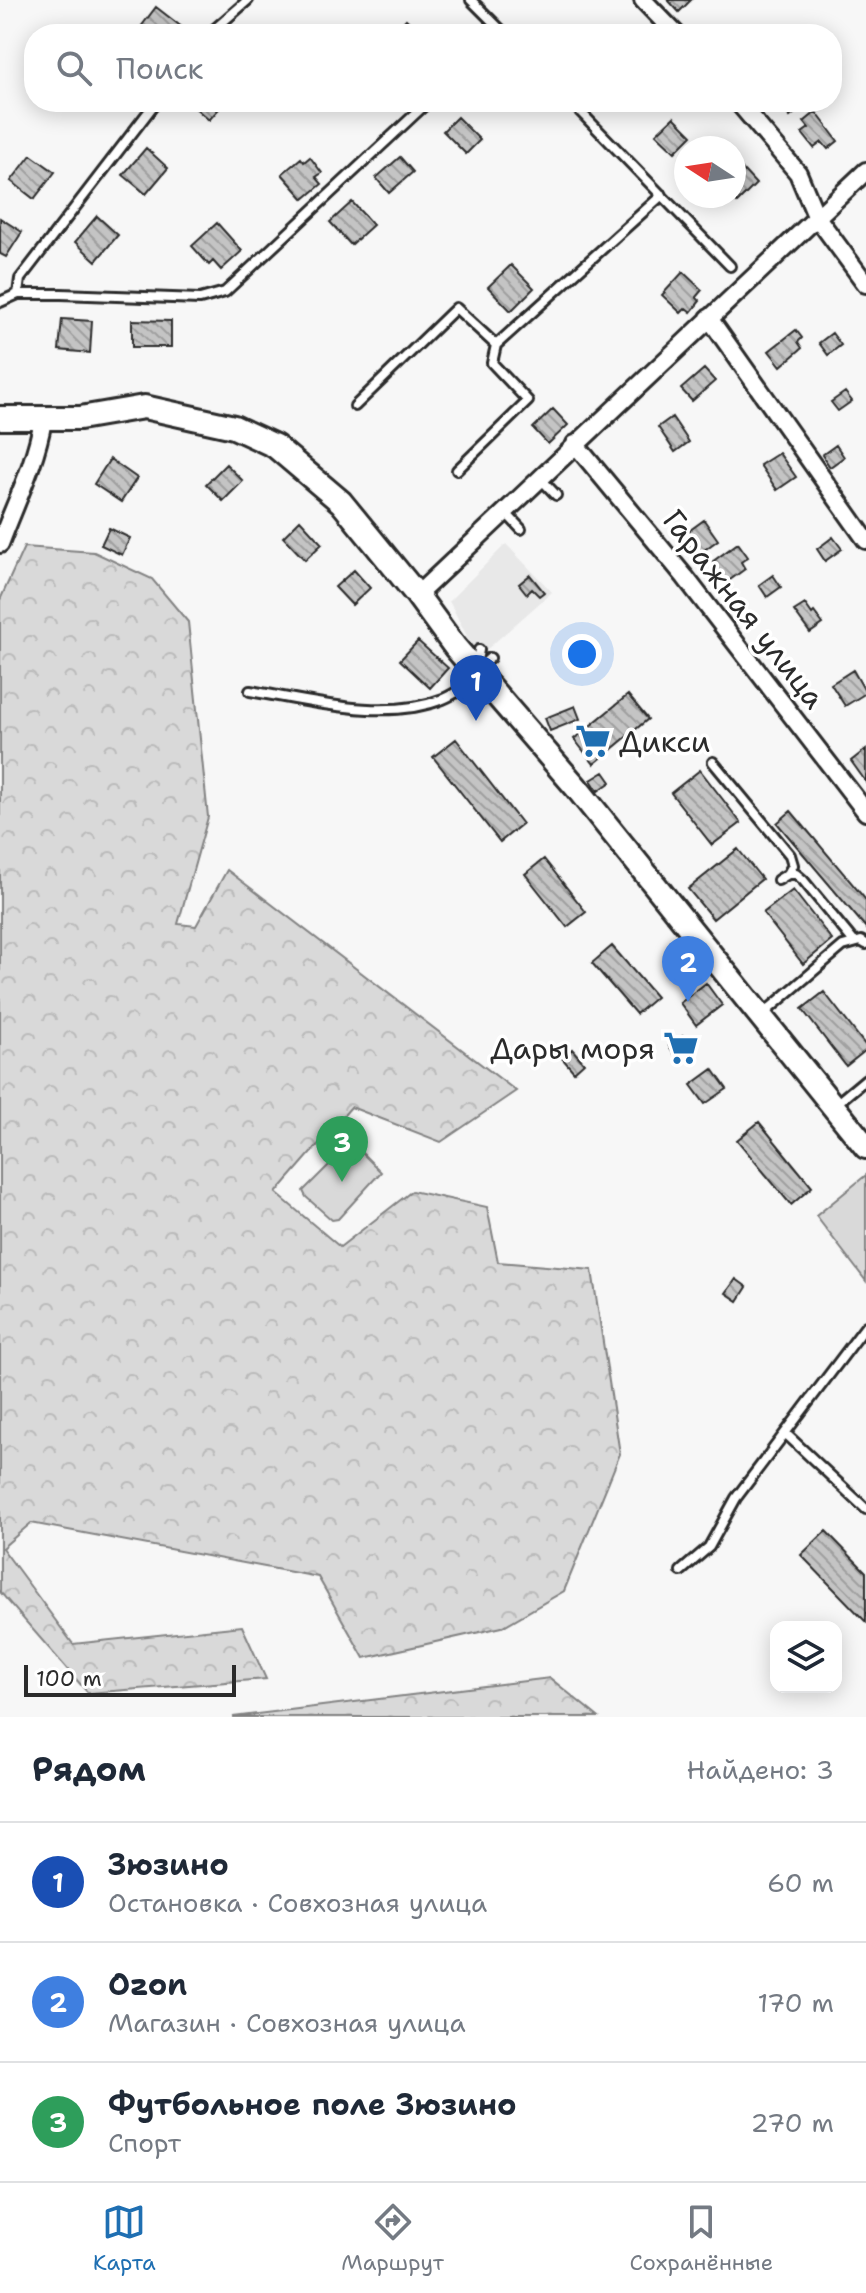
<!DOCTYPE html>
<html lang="ru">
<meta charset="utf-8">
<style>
:root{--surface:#fff;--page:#f6f6f7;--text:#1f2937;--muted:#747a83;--line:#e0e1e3;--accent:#1f6fb2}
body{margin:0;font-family:"Shantell Sans",sans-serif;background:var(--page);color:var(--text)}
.controls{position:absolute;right:24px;bottom:24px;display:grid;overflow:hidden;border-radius:16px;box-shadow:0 4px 20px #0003}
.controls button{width:72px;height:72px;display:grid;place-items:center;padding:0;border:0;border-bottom:2px solid var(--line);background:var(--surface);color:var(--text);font:40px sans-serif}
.compass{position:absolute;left:674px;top:136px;width:72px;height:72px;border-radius:50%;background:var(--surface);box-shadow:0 4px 20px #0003;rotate:282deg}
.scale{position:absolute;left:24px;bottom:20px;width:212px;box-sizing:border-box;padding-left:8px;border:4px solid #2b2b2b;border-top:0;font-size:22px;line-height:28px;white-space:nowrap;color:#2b2b2b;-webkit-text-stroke:6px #fff;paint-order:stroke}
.you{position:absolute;left:582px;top:654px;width:28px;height:28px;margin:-20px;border:6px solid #fff;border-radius:50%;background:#1a73e8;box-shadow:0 0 0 12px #1a73e833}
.badge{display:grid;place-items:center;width:52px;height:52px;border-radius:50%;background:var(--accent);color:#fff;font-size:26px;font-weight:700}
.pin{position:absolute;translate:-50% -66px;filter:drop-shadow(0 2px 4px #0008)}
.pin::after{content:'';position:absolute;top:42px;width:28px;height:24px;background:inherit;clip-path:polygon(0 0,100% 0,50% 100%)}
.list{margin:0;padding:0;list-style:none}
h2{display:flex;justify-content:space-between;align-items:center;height:104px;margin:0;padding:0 32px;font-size:34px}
h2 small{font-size:26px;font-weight:400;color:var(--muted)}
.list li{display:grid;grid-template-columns:52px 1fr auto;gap:24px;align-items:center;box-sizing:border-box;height:120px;padding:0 32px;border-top:2px solid var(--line)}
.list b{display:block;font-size:30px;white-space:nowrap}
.list p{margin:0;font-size:26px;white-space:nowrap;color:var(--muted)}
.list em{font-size:26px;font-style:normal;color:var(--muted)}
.icon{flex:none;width:44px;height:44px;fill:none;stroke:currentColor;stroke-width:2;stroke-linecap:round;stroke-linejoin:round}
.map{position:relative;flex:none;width:866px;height:1717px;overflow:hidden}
.search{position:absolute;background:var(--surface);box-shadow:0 4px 20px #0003;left:24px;right:24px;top:24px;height:88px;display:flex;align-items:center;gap:20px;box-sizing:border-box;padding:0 28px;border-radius:32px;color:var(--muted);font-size:30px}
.sheet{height:464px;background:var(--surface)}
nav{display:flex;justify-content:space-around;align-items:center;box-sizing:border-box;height:112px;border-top:2px solid var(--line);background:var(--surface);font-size:22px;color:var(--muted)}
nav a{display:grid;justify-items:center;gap:4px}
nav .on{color:var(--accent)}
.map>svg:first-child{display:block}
.built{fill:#e8e8e8}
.green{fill:#d9d9d9;stroke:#828282;stroke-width:2}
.forest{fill:url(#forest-crowns);stroke:#828282;stroke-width:2}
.building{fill:url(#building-back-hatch);stroke:#2b2b2b;stroke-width:2}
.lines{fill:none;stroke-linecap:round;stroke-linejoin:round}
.lane-casing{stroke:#2b2b2b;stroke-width:14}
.street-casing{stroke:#2b2b2b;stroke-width:22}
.secondary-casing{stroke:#2b2b2b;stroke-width:28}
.lane{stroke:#fff;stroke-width:8}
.street{stroke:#fff;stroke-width:16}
.secondary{stroke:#fff;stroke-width:22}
.labels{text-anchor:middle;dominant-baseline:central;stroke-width:7;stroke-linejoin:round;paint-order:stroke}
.street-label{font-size:30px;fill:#2b2b2b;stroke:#fff}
.poi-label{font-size:30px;fill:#2b2b2b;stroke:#fff;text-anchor:start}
</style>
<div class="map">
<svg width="866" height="1717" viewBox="0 0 866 1717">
<defs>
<pattern id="forest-crowns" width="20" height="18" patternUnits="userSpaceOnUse" patternTransform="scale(2)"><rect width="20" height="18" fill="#d9d9d9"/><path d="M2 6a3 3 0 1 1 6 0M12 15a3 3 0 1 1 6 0" fill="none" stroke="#bababa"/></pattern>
<pattern id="building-back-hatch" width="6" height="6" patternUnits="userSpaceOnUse" patternTransform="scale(2)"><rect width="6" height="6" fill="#c4c4c4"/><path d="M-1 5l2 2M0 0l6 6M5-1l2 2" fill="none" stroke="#9f9f9f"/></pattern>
</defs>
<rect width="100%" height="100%" fill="#f7f7f7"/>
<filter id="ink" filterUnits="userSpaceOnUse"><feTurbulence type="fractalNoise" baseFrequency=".0125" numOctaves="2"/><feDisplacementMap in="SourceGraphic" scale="16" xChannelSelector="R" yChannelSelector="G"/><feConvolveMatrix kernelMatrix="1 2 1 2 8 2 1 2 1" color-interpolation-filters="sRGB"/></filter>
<g filter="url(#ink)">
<!-- built -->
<path class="built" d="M 506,544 L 552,592 L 485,651 L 474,650 L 449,601 Z"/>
<!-- green -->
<path class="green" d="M 349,1145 L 355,1146 L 381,1172 L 338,1219 L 332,1220 L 306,1197 L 303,1191 Z
M 866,1175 L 866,1281 L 816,1216 Z"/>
<!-- forest -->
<path class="forest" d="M 24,547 L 94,552 L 152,579 L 188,622 L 208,817 L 178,924 L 196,926 L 227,870 L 516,1091 L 441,1142 L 351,1107 L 276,1193 L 340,1247 L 412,1191 L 487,1207 L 498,1262 L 592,1270 L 620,1454 L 564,1591 L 502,1627 L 364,1658 L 318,1577 L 31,1523 L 2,1548 L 73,1644 L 242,1626 L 266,1679 L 88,1693 L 0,1592 L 0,600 Z
M 550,1678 L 598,1717 L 233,1717 Z"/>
<!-- building -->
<path class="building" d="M 668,0 L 691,0 L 679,12 Z
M 156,7 L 183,28 L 178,34 L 147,34 L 140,28 Z
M 406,19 L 422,34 L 392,34 Z
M 197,102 L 225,102 L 209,120 L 193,106 Z
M 780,102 L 799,102 L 803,106 L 790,117 L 778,104 Z
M 816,112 L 838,141 L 828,149 L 822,142 L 814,148 L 802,133 L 809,128 L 804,122 Z
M 457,117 L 480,140 L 466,154 L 443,131 Z
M 674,117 L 692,135 L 675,152 L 656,134 Z
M 146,148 L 168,168 L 146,194 L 123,175 Z
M 31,155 L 55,172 L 34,199 L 11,181 Z
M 310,157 L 322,173 L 316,177 L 322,184 L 304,199 L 282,174 L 301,158 L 304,162 Z
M 400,157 L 413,172 L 389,193 L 376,178 Z
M 743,170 L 756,184 L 737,203 L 730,196 L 734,196 L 734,179 Z
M 352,202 L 373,225 L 351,245 L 330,222 Z
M 97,216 L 118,235 L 96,261 L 75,242 Z
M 0,218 L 22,232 L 6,257 L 0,254 Z
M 217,223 L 242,251 L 221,270 L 213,261 L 209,265 L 192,246 Z
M 511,265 L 534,288 L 511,311 L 488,287 Z
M 683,272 L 702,290 L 696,297 L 700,301 L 691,312 L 686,308 L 681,313 L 662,295 Z
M 62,319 L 92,321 L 90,353 L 59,350 Z
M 132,320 L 171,321 L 171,347 L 132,347 Z
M 796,330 L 802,338 L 798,342 L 802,348 L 781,366 L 769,351 Z
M 832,333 L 841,345 L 828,355 L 819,343 Z
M 704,369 L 715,381 L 692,401 L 681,389 Z
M 845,392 L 852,401 L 838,411 L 831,402 Z
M 553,409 L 568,425 L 548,444 L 533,428 Z
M 672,417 L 689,442 L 675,452 L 658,427 Z
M 836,445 L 844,457 L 830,467 L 822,455 Z
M 779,453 L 796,477 L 777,490 L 760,465 Z
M 110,459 L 137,478 L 121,502 L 94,484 Z
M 226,464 L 243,481 L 223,501 L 206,484 Z
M 300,520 L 322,544 L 305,560 L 283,537 Z
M 704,520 L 718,540 L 696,556 L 682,536 Z
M 109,528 L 130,538 L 122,555 L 101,545 Z
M 833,537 L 842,549 L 825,561 L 817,549 Z
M 738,543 L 748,557 L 741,562 L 745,569 L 727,582 L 712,562 Z
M 354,570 L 370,588 L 352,605 L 335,587 Z
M 530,575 L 544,592 L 539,596 L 532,589 L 527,594 L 519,584 Z
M 773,575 L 781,587 L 767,597 L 759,585 Z
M 805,604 L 812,614 L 814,612 L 823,624 L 810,633 L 794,611 Z
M 418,641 L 448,668 L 430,688 L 400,660 Z
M 853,670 L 866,693 L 845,706 L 831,684 Z
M 628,695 L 648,719 L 594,764 L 574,739 Z
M 575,706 L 580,719 L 550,731 L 545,718 Z
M 456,739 L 522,824 L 500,842 L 433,757 Z
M 866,749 L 866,782 L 851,761 Z
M 700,770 L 741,823 L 712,845 L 671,793 Z
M 604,772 L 611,782 L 598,791 L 591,780 Z
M 791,811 L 866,900 L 866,928 L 777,823 Z
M 738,849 L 762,879 L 713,919 L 688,889 Z
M 544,859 L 586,912 L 567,927 L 525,874 Z
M 793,890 L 832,940 L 803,964 L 763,913 Z
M 612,946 L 656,997 L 636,1014 L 592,963 Z
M 706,983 L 722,1005 L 696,1025 L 680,1003 Z
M 824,992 L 866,1046 L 866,1050 L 846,1066 L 802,1009 Z
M 683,1036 L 692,1049 L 678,1059 L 669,1046 Z
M 572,1049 L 584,1063 L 574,1072 L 562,1058 Z
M 713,1069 L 727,1089 L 705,1104 L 691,1085 Z
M 759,1122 L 812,1187 L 791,1205 L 737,1140 Z
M 736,1279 L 747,1287 L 738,1301 L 726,1293 Z
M 826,1531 L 866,1572 L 866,1622 L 801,1555 Z"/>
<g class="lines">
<!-- lane casing -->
<g class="lane-casing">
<path id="lane" d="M 471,0 L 505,34
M 209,34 L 248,0
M 571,102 L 730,266
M 18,294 L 20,279 L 156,102
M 0,302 L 18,294 L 61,294 L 200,299 L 225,292 L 428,102
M 355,406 L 456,308 L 496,345 L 662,195
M 457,470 L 528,401 L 492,363 L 496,345
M 540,478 L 556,495
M 505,512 L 521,529
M 476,666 L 479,650
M 476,670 L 490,658
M 250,691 C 310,701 385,722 443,699 C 456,694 468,684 481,677
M 713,762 L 790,855 L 793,865 L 788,874 L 778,880
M 788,874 L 796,874 L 803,880 L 854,942
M 762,1015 L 843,946 L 861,941 L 866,944
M 836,1104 L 866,1079
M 785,1433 L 866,1509
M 681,1571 L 709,1547 L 736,1498 L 866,1326"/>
</g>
<!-- street casing -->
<g class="street-casing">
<path id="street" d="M 643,0 L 676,34
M 738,102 L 798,173 L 816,216 L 866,284
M 709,318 L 866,540
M 575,444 L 685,577 L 866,812
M 0,544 C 16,501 35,465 43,420
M 417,595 L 866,171"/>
</g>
<!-- secondary casing -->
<g class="secondary-casing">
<path id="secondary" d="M 0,418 L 80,418 L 144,407 L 234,427 L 275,446 L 341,502 L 417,595 L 455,647 L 576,787 L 866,1147"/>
</g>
<!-- lane -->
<use href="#lane" class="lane"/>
<!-- street -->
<use href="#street" class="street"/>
<!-- secondary -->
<use href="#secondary" class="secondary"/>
</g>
</g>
<!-- icons -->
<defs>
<g id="supermarket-bare" transform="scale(2.76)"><path d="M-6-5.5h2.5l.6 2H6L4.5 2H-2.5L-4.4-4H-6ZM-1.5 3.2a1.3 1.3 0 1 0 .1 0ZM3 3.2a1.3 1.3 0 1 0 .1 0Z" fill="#1f6fb2" stroke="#fff" stroke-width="2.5" paint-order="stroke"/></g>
</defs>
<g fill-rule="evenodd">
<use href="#supermarket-bare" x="593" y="741"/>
<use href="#supermarket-bare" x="681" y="1048"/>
</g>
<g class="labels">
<!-- street labels -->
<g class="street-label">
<text transform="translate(744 609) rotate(52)">Гаражная улица</text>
</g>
<!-- poi labels -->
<g class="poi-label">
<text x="619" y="741">Дикси</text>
<text x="655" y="1048" text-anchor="end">Дары моря</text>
</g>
</g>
</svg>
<div class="controls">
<button><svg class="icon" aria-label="layers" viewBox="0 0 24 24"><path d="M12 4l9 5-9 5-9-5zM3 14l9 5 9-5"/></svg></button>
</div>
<svg class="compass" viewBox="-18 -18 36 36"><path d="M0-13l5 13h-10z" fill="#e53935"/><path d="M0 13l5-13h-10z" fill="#747a83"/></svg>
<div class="scale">100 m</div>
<div class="you"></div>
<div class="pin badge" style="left:476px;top:721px;background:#1a4fb4">1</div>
<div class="pin badge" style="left:688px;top:1002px;background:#3f7fe0">2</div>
<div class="pin badge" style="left:342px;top:1182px;background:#2e9e5b">3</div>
<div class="search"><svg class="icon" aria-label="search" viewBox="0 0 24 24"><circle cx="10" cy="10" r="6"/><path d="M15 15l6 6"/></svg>Поиск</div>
</div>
<section class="sheet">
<h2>Рядом<small>Найдено: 3</small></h2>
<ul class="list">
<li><span class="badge" style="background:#1a4fb4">1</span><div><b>Зюзино</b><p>Остановка · Совхозная улица</p></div><em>60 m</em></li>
<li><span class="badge" style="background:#3f7fe0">2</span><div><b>Ozon</b><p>Магазин · Совхозная улица</p></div><em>170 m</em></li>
<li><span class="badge" style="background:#2e9e5b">3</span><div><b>Футбольное поле Зюзино</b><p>Спорт</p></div><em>270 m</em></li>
</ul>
</section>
<nav>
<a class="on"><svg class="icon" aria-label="map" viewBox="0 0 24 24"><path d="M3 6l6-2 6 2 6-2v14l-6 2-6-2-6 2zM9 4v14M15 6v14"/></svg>Карта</a>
<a><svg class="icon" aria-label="directions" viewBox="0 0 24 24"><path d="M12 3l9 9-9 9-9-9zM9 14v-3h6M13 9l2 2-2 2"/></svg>Маршрут</a>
<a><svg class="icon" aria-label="saved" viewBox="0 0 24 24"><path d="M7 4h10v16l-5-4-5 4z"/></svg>Сохранённые</a>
</nav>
